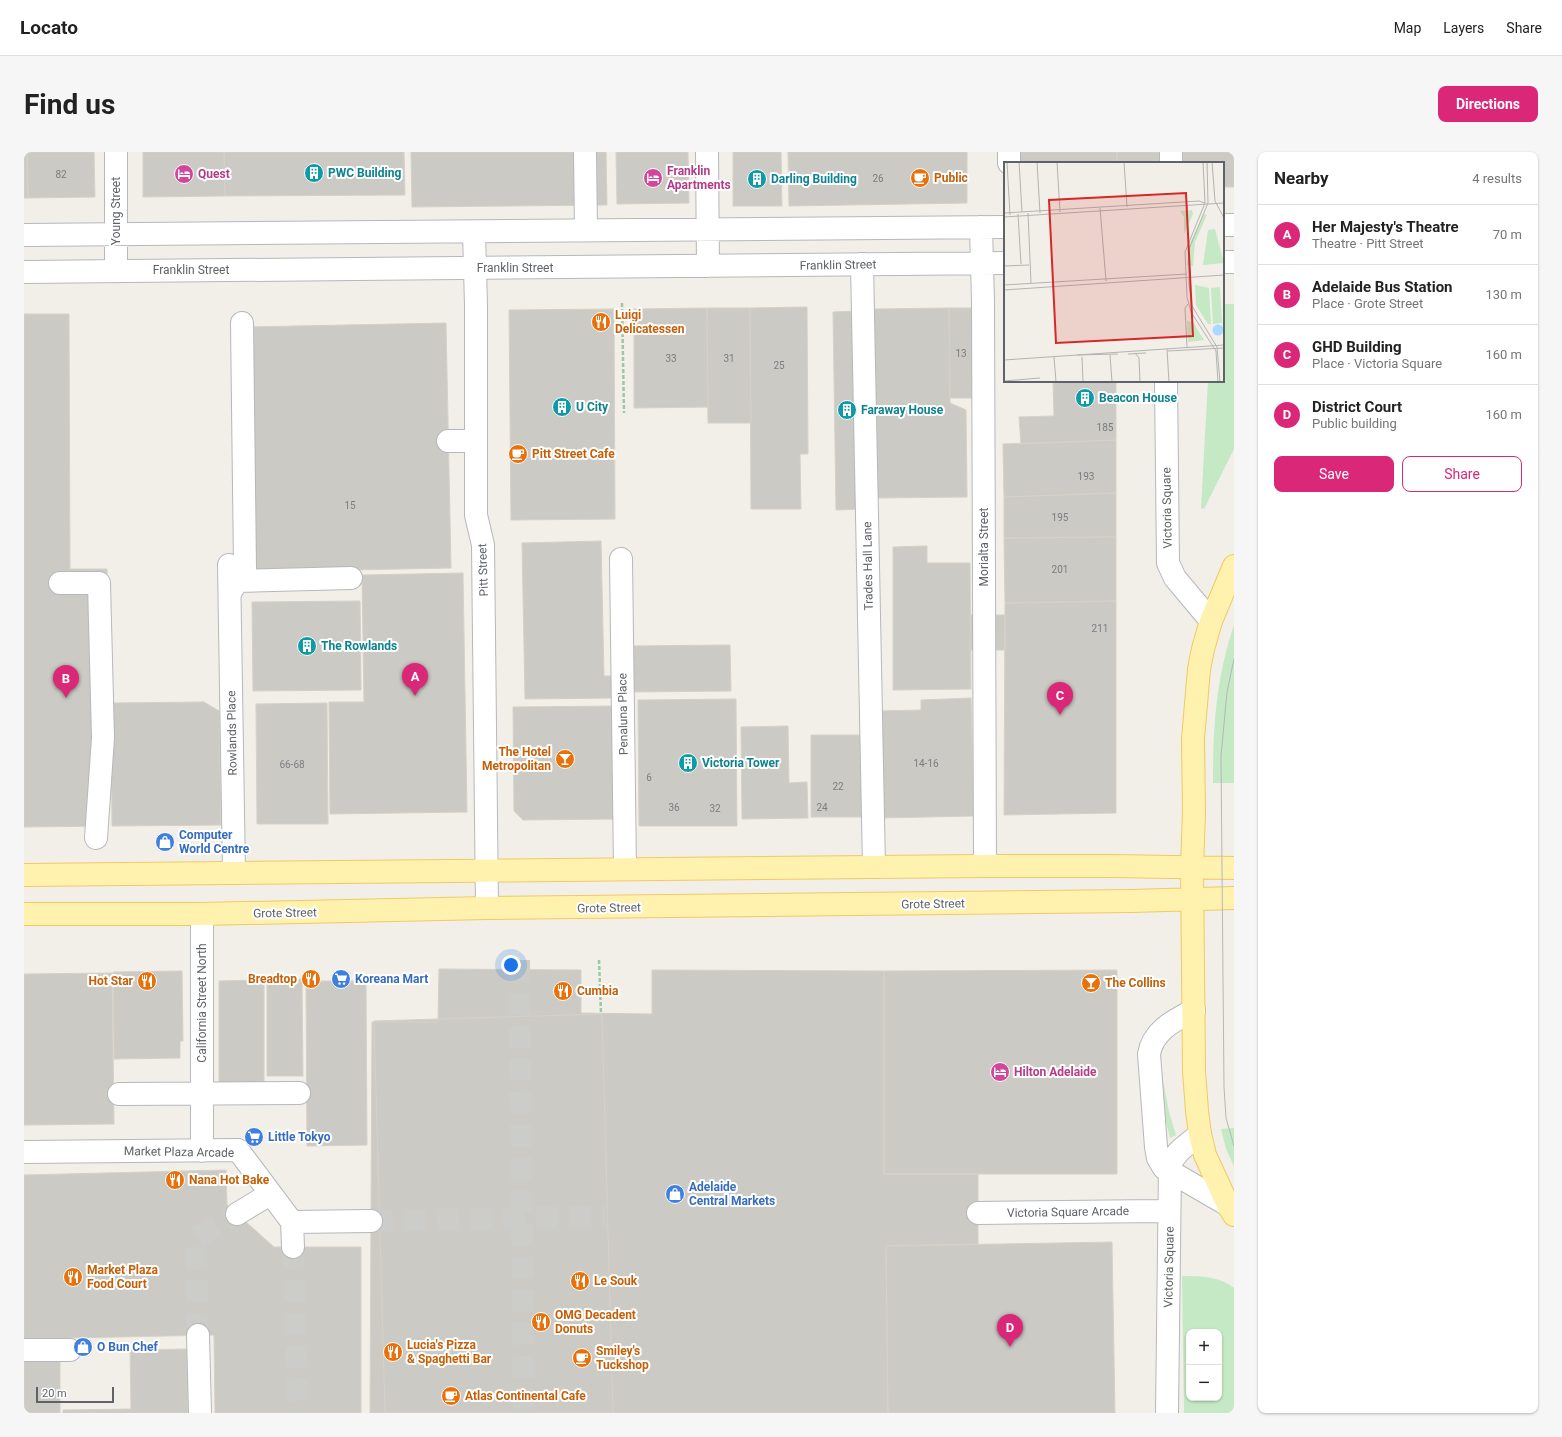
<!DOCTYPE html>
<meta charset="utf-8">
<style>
:root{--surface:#fff;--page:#f6f6f6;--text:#222;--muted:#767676;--line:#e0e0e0;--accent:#db2777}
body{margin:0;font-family:Roboto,sans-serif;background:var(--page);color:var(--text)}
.controls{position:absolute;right:12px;bottom:12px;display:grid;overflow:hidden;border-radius:8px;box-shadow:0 1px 3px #0004}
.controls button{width:36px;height:36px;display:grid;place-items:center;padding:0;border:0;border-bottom:1px solid var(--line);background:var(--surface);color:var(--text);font:20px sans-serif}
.scale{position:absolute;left:12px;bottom:10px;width:78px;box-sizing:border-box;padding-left:4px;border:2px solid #5f6368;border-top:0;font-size:11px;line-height:14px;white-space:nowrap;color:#5f6368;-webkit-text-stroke:3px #fff;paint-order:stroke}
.you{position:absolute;left:487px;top:813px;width:14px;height:14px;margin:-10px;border:3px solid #fff;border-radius:50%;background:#1a73e8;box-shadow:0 0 0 6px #1a73e833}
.badge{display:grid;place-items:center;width:26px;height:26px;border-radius:50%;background:var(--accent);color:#fff;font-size:13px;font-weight:700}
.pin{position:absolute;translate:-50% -33px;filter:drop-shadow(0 1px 2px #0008)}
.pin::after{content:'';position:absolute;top:21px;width:14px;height:12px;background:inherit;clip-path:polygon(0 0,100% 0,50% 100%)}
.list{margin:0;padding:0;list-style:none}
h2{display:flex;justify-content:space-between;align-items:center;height:52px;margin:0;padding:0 16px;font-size:17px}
h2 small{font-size:13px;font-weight:400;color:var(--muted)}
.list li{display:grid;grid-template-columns:26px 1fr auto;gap:12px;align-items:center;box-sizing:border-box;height:60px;padding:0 16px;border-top:1px solid var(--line)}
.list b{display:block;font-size:15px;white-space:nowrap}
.list p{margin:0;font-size:13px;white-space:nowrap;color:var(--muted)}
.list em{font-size:13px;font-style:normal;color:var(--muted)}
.actions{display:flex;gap:8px;padding:12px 16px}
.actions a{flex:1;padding:9px 0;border:1px solid var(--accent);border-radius:8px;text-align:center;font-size:14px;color:var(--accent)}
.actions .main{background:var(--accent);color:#fff}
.map{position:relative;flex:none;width:1210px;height:1261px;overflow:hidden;border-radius:8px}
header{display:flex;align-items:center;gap:24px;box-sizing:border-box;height:56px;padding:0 20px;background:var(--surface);border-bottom:1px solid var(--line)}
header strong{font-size:19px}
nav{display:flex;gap:22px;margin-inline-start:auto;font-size:14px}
.intro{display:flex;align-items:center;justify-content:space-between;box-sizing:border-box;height:96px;padding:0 24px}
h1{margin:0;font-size:28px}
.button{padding:10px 18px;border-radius:8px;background:var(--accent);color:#fff;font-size:14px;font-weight:700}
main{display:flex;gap:24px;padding:0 24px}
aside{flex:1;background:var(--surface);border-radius:8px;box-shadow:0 1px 3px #0004}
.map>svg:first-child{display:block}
.green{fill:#c5e8c5;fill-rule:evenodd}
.building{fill:#cccac5;stroke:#d6d1c6}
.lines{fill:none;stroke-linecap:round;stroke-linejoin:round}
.minor-tunnel{stroke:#ccccc8;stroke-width:22;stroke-dasharray:22 11;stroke-linecap:butt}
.minor-casing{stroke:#b5b8bc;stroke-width:24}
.major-casing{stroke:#f2c960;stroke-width:24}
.path{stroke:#9cc7a9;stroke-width:2.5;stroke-dasharray:4 2;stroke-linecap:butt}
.minor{stroke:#fff;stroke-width:22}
.major{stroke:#fff2af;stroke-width:22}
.tram{stroke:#b6b7b8;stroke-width:1}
.labels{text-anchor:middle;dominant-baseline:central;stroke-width:4;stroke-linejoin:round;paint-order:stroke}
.number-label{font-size:10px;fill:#7a7d7f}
.hotel-label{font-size:12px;font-weight:bold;fill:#b23c85;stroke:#fff;text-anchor:start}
.culture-label{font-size:12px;font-weight:bold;fill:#0d838f;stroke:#fff;text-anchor:start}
.food-label{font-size:12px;font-weight:bold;fill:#c56008;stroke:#fff;text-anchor:start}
.street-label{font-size:12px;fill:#5f6368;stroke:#fff}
.shop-label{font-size:12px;font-weight:bold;fill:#366cbe;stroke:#fff;text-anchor:start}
.inset-road{fill:none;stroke:#b3b3b1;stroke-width:1}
.view{fill:#d62828;fill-opacity:0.15;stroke:#d62828;stroke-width:2}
.inset-edge{fill:none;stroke:#5f6368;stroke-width:2}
</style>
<header>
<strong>Locato</strong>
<nav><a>Map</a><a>Layers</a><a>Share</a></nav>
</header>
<div class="intro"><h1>Find us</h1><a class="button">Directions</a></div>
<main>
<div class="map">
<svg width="1210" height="1261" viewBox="0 0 1210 1261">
<rect width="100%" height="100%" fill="#f1efe8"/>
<!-- green -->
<path class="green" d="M 1199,152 L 1210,152 L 1210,297 L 1180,357 L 1177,356 L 1184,229 L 1199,229 Z
M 1210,473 L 1210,631 L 1189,631 C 1189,576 1192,526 1210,473 Z
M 1138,923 L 1145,960 L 1152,983 L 1146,986 L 1140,961 L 1135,924 Z
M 1210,976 L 1210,1014 L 1202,997 L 1197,977 Z
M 1158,1124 C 1176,1124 1195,1124 1210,1136 L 1210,1261 L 1160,1261 ZM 1165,1180 L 1195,1180 L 1195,1246 L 1165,1246 Z"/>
<!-- building -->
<path class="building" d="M 0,0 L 3,0 L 4,46 L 0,46 Z
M 3,0 L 70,0 L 71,45 L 4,46 Z
M 119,0 L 200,0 L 201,44 L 119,45 Z
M 200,0 L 380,0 L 381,43 L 201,44 Z
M 387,0 L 582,0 L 583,53 L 388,55 Z
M 592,0 L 664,0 L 665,51 L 593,52 Z
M 709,0 L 757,0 L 758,54 L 709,54 Z
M 764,0 L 943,0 L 943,51 L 765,54 Z
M 993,0 L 1093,0 L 1093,11 L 993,11 Z
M 1093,0 L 1135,0 L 1135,11 L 1093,11 Z
M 1159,0 L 1210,0 L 1210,35 L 1199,35 L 1199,11 L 1159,11 Z
M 783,155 L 784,302 L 776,302 L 777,357 L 727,357 L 726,156 Z
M 683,156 L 684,255 L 610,256 L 610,157 Z
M 683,156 L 726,156 L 727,271 L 684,271 Z
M 925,156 L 926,251 L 942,258 L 943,345 L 852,346 L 850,157 Z
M 925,156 L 948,156 L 949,246 L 926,246 Z
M 590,157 L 591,367 L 487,368 L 485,158 Z
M 834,159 L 837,357 L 812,358 L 809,160 Z
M 0,162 L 45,162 L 46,417 L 83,417 L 84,674 L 0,675 Z
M 422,171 L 427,416 L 228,420 L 223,175 Z
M 1029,229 L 1092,229 L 1092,288 L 997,292 L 995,265 L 1030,264 Z
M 1092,288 L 1092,341 L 980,345 L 979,292 Z
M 1092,341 L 1092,385 L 980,386 L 980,345 Z
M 1092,385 L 1092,449 L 981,451 L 980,386 Z
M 577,389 L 580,524 L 592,524 L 592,546 L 501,547 L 498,391 Z
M 903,394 L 903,411 L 946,411 L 947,537 L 869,538 L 869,395 Z
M 439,421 L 443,660 L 306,662 L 305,550 L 340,550 L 338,423 Z
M 336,449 L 337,538 L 229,539 L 228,450 Z
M 1092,449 L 1092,661 L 980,663 L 981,451 Z
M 946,463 L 981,463 L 981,498 L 946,498 Z
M 706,493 L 707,539 L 606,540 L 605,494 Z
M 947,546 L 950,664 L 856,666 L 854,559 L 897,558 L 897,548 Z
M 712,547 L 713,674 L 615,674 L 614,548 Z
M 180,550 L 195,559 L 197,673 L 88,674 L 87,551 Z
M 303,551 L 304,672 L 233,672 L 232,552 Z
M 592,554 L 592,667 L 499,668 L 490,659 L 489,555 Z
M 764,574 L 765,631 L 783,630 L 784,666 L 718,667 L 717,575 Z
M 787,583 L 839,583 L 841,665 L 787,665 Z
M 415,817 L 557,818 L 557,861 L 628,862 L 628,818 L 860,819 L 860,1022 L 954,1022 L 954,1092 L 862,1094 L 864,1261 L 346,1261 L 348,870 L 414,870 Z
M 1093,818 L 1093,1022 L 860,1022 L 860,819 Z
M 158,819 L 159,889 L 156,889 L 156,906 L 90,907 L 89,820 Z
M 88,821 L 90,972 L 0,973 L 0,822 Z
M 278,827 L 279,924 L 243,924 L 243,828 Z
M 240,828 L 240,934 L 195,934 L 195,829 Z
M 282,829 L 342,829 L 343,993 L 283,994 Z
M 578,862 L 589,1261 L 361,1261 L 350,869 Z
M 202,1018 L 203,1053 L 250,1095 L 337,1095 L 337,1261 L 191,1261 L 190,1183 L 0,1187 L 0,1023 Z
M 1088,1090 L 1091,1261 L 864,1261 L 862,1094 Z
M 163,1197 L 164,1261 L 39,1261 L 39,1258 L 107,1257 L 106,1198 Z
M 0,1207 L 36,1207 L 36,1261 L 0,1261 Z"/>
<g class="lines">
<!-- minor-tunnel -->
<path class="minor-tunnel" d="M 495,808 L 500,1261
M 347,1069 L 582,1064
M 269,1095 L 274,1261
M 174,1183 L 172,1086 L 213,1062"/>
<!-- minor casing -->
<g class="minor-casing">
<path id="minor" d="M 561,0 L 562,78
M 683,0 L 684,114
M 985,0 L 985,11
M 1147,0 L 1147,11
M 1199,73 L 1210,73
M 957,75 L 959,149 L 961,714
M 450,80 L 452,153 L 452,363 L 459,393 L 463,756
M 0,83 L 981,75
M 1199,110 L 1210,110
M 838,112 L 850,715
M 92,119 L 92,0
M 0,120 L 981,111
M 1142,229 L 1144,411 L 1151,426 L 1187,469
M 424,289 L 452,289
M 597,407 L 601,717
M 205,413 L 210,721
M 214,429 L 327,426
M 36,431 L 75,431 L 79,586 L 72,686
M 206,441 L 221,416 L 218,171
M 178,762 L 178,999
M 1170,858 C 1151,868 1129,878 1125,902 L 1132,995 L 1134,1006 L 1140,1016 L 1204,1053
M 95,942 L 275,941
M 0,1000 L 214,998 L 268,1070 L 347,1069
M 954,1061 L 1135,1059
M 213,1062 L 246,1042
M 268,1070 L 269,1095
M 174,1183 L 176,1261
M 0,1198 L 46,1198
M 1143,1261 L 1146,1015 C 1149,1000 1165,992 1176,982"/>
</g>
<!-- major casing -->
<g class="major-casing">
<path id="major" d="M 1210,414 L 1187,469 L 1179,497 L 1175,517 L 1169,587 L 1170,660 L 1168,715 L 1170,919 L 1173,959 L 1176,982 L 1181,1003 L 1204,1053 L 1210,1063
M 0,723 L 961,714 L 1087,714 L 1210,716
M 0,762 L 178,762 L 463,756 L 1107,749 L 1210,746"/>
</g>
<!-- path -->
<path class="path" d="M 598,151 L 600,261
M 575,808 L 577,861"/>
<!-- minor -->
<use href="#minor" class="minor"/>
<!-- major -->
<use href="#major" class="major"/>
<!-- tram -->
<path class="tram" d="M 1210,507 L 1203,540 L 1197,604 L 1200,935 L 1202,966 L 1210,994"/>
</g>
<!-- icons -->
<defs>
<g id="building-disc" transform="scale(1)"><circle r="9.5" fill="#0f9aa8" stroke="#fff"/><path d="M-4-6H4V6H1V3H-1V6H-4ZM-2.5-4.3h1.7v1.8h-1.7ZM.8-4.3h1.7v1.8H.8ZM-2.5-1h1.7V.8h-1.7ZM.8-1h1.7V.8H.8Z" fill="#fff"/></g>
<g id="hotel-disc" transform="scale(1)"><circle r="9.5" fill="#d1479c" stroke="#fff"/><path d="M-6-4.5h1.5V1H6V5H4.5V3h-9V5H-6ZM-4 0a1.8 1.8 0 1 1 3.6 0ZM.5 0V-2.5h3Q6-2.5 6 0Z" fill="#fff"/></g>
<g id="cafe-disc" transform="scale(1)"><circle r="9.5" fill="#e8710a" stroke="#fff"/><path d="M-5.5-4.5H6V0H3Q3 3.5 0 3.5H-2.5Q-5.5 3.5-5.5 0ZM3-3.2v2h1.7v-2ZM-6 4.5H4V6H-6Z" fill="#fff"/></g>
<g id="restaurant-disc" transform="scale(1)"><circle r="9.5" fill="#e8710a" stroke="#fff"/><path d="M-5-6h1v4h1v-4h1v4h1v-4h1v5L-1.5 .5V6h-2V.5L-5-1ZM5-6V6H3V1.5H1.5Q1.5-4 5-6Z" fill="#fff"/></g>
<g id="bar-disc" transform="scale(1)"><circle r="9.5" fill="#e8710a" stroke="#fff"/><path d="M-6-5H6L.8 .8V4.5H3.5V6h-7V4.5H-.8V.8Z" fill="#fff"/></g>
<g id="shop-disc" transform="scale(1)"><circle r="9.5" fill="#3f7fe0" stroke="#fff"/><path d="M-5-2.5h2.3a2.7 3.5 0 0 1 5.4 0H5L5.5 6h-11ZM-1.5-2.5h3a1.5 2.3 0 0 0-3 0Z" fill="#fff"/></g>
<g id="supermarket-disc" transform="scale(1)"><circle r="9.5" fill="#3f7fe0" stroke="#fff"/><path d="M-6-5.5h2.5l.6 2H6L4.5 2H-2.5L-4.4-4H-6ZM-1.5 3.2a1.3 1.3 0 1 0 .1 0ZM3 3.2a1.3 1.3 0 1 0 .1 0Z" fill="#fff"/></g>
</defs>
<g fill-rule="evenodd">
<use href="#building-disc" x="290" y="21"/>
<use href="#hotel-disc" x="160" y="22"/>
<use href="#hotel-disc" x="629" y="26"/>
<use href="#cafe-disc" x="896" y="26"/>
<use href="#building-disc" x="733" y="27"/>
<use href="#restaurant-disc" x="577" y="170"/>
<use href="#building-disc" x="1061" y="246"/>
<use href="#building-disc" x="538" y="255"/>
<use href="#building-disc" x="823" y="258"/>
<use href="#cafe-disc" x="494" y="302"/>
<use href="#building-disc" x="283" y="494"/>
<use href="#bar-disc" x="541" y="607"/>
<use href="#building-disc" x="664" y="611"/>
<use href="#shop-disc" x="141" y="690"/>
<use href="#restaurant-disc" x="287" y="827"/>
<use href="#supermarket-disc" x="317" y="827"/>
<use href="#restaurant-disc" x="123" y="829"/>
<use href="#bar-disc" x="1067" y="831"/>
<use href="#restaurant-disc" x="539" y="839"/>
<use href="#hotel-disc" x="976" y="920"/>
<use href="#supermarket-disc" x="230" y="985"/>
<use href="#restaurant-disc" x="151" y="1028"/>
<use href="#shop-disc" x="651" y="1042"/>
<use href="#restaurant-disc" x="49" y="1125"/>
<use href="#restaurant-disc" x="556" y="1129"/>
<use href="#restaurant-disc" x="517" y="1170"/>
<use href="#shop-disc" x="59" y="1195"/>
<use href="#restaurant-disc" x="369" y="1200"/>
<use href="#cafe-disc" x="558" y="1206"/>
<use href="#cafe-disc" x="427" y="1244"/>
</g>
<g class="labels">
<!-- number labels -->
<g class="number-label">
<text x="37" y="22">82</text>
<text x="854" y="26">26</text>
<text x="937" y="201">13</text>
<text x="647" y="206">33</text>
<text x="705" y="206">31</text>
<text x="755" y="213">25</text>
<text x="1081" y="275">185</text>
<text x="1062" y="324">193</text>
<text x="326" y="353">15</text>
<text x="1036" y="365">195</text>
<text x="1036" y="417">201</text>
<text x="1076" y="476">211</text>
<text x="902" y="611">14-16</text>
<text x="268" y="612">66-68</text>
<text x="625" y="625">6</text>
<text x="814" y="634">22</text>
<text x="650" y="655">36</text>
<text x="798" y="655">24</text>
<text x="691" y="656">32</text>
</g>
<!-- hotel labels -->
<g class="hotel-label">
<text x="643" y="19">Franklin<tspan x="643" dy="14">Apartments</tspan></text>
<text x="174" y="22">Quest</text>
<text x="990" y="920">Hilton Adelaide</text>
</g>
<!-- culture labels -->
<g class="culture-label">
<text x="304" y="21">PWC Building</text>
<text x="747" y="27">Darling Building</text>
<text x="1075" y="246">Beacon House</text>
<text x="552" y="255">U City</text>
<text x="837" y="258">Faraway House</text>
<text x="297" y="494">The Rowlands</text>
<text x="678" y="611">Victoria Tower</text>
</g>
<!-- food labels -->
<g class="food-label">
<text x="910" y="26">Public</text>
<text x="591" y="163">Luigi<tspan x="591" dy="14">Delicatessen</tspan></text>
<text x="508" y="302">Pitt Street Cafe</text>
<text x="527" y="600" text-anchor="end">The Hotel<tspan x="527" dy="14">Metropolitan</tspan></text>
<text x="273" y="827" text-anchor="end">Breadtop</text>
<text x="109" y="829" text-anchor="end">Hot Star</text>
<text x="1081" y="831">The Collins</text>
<text x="553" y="839">Cumbia</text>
<text x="165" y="1028">Nana Hot Bake</text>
<text x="63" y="1118">Market Plaza<tspan x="63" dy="14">Food Court</tspan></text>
<text x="570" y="1129">Le Souk</text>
<text x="531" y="1163">OMG Decadent<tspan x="531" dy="14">Donuts</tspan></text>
<text x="383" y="1193">Lucia's Pizza<tspan x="383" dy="14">&amp; Spaghetti Bar</tspan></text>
<text x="572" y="1199">Smiley's<tspan x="572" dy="14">Tuckshop</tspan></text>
<text x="441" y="1244">Atlas Continental Cafe</text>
</g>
<!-- street labels -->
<g class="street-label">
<text transform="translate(92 59) rotate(-90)">Young Street</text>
<text transform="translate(814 113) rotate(-1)">Franklin Street</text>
<text x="491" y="116">Franklin Street</text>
<text x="167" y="118">Franklin Street</text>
<text transform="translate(1143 356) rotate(-91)">Victoria Square</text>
<text transform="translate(960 395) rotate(-90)">Morialta Street</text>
<text transform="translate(844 414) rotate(-91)">Trades Hall Lane</text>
<text transform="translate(459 418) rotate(-92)">Pitt Street</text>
<text transform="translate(599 562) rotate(-91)">Penaluna Place</text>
<text transform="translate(208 581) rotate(-91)">Rowlands Place</text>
<text transform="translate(909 752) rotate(-1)">Grote Street</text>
<text transform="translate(585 756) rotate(-1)">Grote Street</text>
<text transform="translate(261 761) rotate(-1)">Grote Street</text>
<text transform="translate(178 851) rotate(-90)">California Street North</text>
<text transform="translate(155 1000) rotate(1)">Market Plaza Arcade</text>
<text transform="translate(1044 1060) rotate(-1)">Victoria Square Arcade</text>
<text transform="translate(1145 1115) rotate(-89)">Victoria Square</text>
</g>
<!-- shop labels -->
<g class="shop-label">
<text x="155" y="683">Computer<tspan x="155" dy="14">World Centre</tspan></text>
<text x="331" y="827">Koreana Mart</text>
<text x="244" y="985">Little Tokyo</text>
<text x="665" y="1035">Adelaide<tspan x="665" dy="14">Central Markets</tspan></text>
<text x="73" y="1195">O Bun Chef</text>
</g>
</g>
<!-- overview -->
<g transform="translate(980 10)">
<rect width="220" height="220" fill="#f1efe8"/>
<path d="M 188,48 L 189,52 L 180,72 L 180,55 L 176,49 ZM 200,52 L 203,53 L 191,80 L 189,104 L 183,103 L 185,83 ZM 211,67 L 220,101 L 199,103 L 204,68 ZM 191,123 L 205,126 L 207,162 L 204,162 L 192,143 ZM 216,125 L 218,161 L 209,162 L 207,126 ZM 183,159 L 189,160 L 200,178 L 184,180 Z" fill="#c5e8c5"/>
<path d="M208.5 168a5.5 5.5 0 1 1 11 0a5.5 5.5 0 1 1-11 0Z" fill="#aadaff"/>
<path class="inset-road" d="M 3,0 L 6,53M 15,0 L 18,50M 33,0 L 36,51M 53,0 L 56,50M 120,0 L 123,45M 199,0 L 201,41 L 181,90 L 183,135 L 187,150 L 212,189 L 214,220M 203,0 L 204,41 L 185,87 L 185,122 L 188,144 L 213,185 L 216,220M 208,0 L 211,39 L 220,56M 96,46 L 102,119M 0,51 L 195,39 L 201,41M 24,51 L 27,121M 14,52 L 17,102M 0,55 L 220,41M 0,104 L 25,103M 0,123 L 183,112M 0,128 L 220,113M 220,183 L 220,216M 183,185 L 181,146 L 184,142M 163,187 L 165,220M 164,189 L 220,186M 131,191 L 135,196 L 136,220M 124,192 L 142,191M 73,193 L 114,192M 106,193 L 108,220M 50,195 L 52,220M 78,195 L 79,220M 0,198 L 220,183M 0,219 L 36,216"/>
<path class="view" d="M 182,31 L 189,174 L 52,181 L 45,38 Z"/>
<rect width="220" height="220" class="inset-edge"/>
</g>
</svg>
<div class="controls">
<button>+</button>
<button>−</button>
</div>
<div class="scale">20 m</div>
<div class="you"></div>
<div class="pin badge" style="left:391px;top:544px">A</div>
<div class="pin badge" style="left:42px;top:546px">B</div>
<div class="pin badge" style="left:1036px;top:563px">C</div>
<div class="pin badge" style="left:986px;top:1195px">D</div>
</div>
<aside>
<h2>Nearby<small>4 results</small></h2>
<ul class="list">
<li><span class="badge">A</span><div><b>Her Majesty's Theatre</b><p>Theatre · Pitt Street</p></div><em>70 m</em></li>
<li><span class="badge">B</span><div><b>Adelaide Bus Station</b><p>Place · Grote Street</p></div><em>130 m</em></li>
<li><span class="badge">C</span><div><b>GHD Building</b><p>Place · Victoria Square</p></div><em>160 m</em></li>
<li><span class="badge">D</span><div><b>District Court</b><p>Public building</p></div><em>160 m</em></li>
</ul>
<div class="actions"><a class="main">Save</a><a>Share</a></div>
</aside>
</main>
